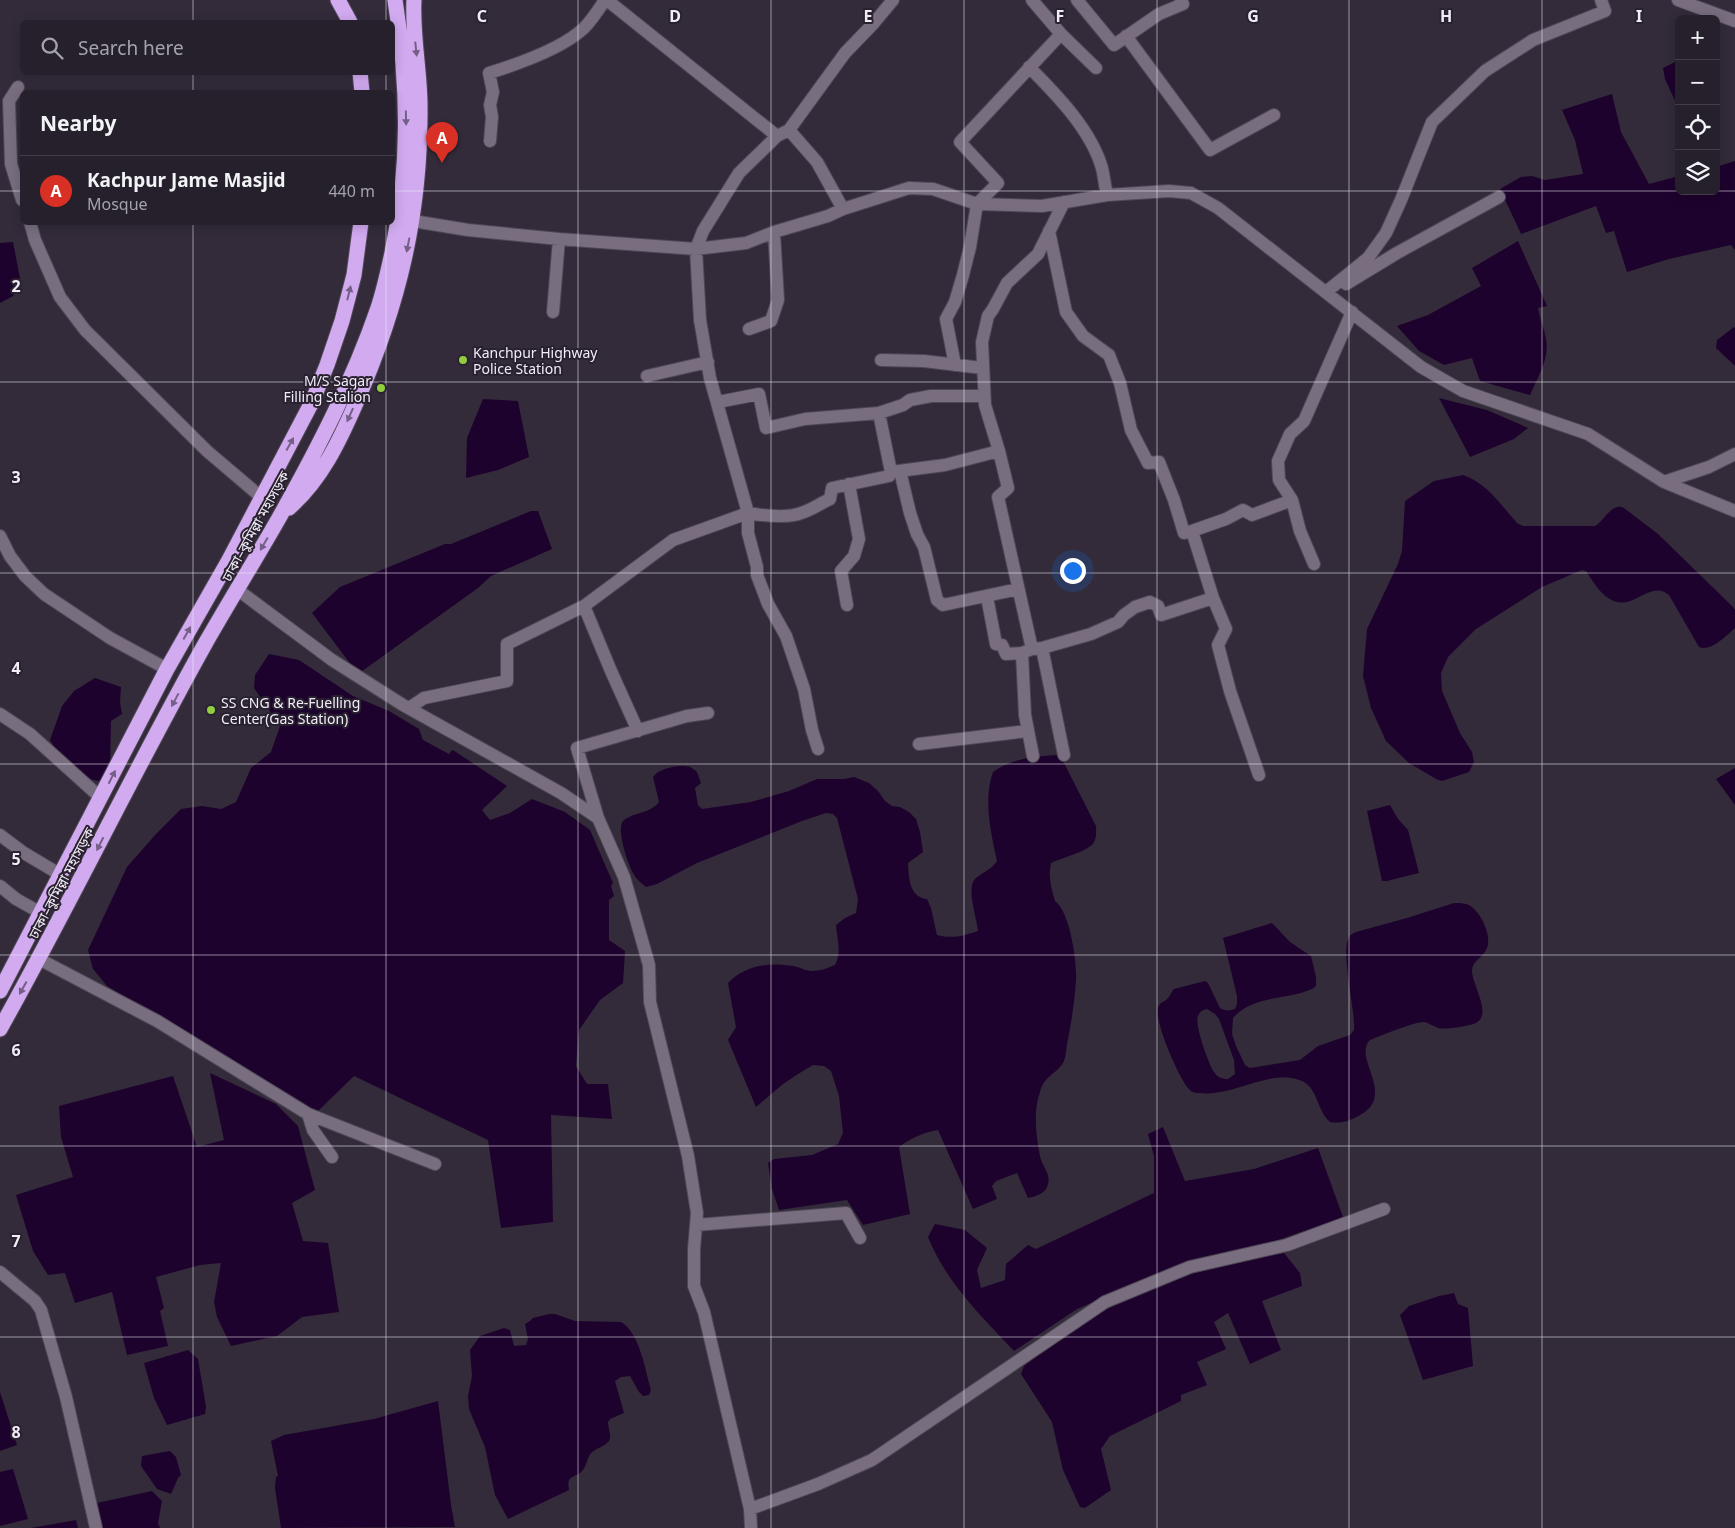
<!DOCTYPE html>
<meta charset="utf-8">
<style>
:root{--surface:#26202c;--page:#322d38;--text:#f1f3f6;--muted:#a4a3a9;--line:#423e48;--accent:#d93025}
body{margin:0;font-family:"Noto Sans","Noto Sans Bengali",sans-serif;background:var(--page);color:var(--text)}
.controls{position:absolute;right:15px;top:15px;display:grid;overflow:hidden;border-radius:8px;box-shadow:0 2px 12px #0003}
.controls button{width:45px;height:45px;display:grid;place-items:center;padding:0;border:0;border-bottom:1px solid var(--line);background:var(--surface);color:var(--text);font:25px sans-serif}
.you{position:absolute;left:1072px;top:570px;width:18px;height:18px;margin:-12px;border:4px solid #fff;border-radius:50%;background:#1a73e8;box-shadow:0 0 0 8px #1a73e833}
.badge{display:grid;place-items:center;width:32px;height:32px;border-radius:50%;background:var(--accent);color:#fff;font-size:16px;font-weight:700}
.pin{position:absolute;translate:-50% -41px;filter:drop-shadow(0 1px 2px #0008)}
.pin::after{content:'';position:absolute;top:26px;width:18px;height:15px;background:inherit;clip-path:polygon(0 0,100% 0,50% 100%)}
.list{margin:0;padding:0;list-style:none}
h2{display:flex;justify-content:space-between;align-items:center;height:65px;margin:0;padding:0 20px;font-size:21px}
h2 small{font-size:16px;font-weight:400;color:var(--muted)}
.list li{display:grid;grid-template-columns:32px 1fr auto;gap:15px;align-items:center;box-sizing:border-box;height:70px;padding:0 20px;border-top:1px solid var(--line)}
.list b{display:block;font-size:19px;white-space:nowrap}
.list p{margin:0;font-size:16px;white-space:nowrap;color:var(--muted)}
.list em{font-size:16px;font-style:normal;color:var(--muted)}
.icon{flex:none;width:28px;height:28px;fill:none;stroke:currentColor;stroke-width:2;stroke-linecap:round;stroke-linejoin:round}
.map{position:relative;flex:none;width:1735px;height:1528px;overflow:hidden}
.search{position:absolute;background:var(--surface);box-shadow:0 2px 12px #0003;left:20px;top:20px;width:375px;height:55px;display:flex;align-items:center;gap:12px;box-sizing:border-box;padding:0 18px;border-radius:8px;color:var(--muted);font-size:19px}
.panel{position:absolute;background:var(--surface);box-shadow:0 2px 12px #0003;left:20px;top:90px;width:375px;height:135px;border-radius:8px}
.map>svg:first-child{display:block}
.water{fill:#1e022e;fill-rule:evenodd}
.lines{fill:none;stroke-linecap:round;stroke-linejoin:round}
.minor-casing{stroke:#4e4754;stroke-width:14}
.highway-casing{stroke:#4e4754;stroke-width:17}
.minor{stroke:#786e80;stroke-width:12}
.highway{stroke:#d1aaf0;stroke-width:15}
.oneway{fill:#755f86}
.grid{fill:none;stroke:#f1ecf6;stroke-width:1;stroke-opacity:0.55}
.poi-dot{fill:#91cd3f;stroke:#292130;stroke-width:2}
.labels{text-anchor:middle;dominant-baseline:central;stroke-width:4;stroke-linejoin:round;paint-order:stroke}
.poi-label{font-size:14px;fill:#f1ecf6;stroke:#292130;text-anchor:start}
.street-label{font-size:14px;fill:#f1ecf6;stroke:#292130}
.grid-label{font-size:16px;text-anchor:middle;font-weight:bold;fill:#f1ecf6;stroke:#292130;stroke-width:4;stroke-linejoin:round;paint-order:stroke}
</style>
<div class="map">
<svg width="1735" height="1528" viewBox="0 0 1735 1528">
<rect width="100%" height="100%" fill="#332b3a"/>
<!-- water -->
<path class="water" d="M 1675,62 L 1679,62 L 1679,105 L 1677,105 L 1665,79 L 1663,68 Z
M 1612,94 L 1621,132 L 1649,184 L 1679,176 L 1679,191 L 1716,191 L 1716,167 L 1735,161 L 1735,250 L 1731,245 L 1669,259 L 1627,272 L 1614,231 L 1606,233 L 1596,206 L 1521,234 L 1500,189 L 1521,177 L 1532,176 L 1545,180 L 1583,174 L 1575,140 L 1562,110 Z
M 1518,241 L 1547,306 L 1538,308 C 1540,319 1544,328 1546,339 C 1550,359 1537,378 1530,395 L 1480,381 L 1472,358 L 1444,365 L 1419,351 L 1397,326 L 1428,315 L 1481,286 L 1472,268 Z
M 13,242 L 20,278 L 13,296 L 0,303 L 0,243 Z
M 1734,327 L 1735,328 L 1735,366 L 1716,348 L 1717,340 Z
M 1439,398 L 1487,410 L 1528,428 L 1514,439 L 1470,457 Z
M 483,399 L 518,401 L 529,457 L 498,470 L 466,478 L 467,438 Z
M 1463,475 C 1487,483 1500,504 1517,523 L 1523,526 L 1595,526 C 1605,520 1612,502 1624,508 L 1658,534 L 1733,607 L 1735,610 L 1735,628 C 1726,636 1711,652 1699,647 L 1669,595 C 1649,578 1632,615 1608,598 C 1599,592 1592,580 1586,571 L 1582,570 L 1542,587 L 1476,629 L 1448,657 L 1441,673 L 1442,691 L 1460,733 L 1472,752 L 1474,762 L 1469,772 L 1442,781 L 1436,779 L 1409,763 L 1386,741 L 1371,708 L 1363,676 L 1367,629 L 1398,564 L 1402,551 L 1405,501 L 1434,481 Z
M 531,511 L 538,511 L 552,549 L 491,576 L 478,588 L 358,674 L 312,613 L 340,587 L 445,544 L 451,544 Z
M 269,654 L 299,660 L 353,696 L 389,711 L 419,729 L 423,740 L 449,754 L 452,750 L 456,752 L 507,786 L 482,810 L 490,820 L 510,813 L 532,799 L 565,812 L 590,830 L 613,883 L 611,886 L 614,896 L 609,900 L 609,940 L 625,951 L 623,983 L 600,1000 L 579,1030 L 576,1066 L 587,1084 L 608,1084 L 612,1119 L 551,1115 L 553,1222 L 501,1228 L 488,1140 L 354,1076 L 315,1114 L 107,986 L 93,969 L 88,950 L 127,867 L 156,834 L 181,809 L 202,806 L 221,809 L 236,802 L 251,768 L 271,752 L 280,726 L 254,688 L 255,675 Z
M 95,678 L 121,687 L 120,702 L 122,714 L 111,721 L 110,771 L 99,781 L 83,778 L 74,764 L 60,757 L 50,740 L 62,706 L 74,691 Z
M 1060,755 L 1096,826 C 1096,831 1097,837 1094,842 C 1090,851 1061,858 1051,863 C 1048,876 1051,888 1055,901 C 1070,912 1077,961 1076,980 C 1075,999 1071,1025 1067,1044 C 1066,1049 1066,1058 1063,1063 C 1056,1074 1044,1076 1040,1092 C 1033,1111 1036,1136 1040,1156 C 1042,1166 1051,1174 1048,1184 C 1046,1194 1036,1196 1028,1198 L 1017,1173 L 996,1181 L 992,1186 L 997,1199 L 973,1209 L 938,1130 C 924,1132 911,1138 899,1147 L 910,1214 L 863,1225 L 847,1200 L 779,1210 L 772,1189 L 768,1163 L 774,1159 L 812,1155 L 838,1144 L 843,1133 L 839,1096 L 831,1071 L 824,1066 L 813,1065 L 798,1074 L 783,1084 L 756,1107 L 728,1040 L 736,1027 L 728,983 C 745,965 770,962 793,966 C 800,967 806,971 812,971 C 820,971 828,968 835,965 C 842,952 837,939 836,925 L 845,918 L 856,913 L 858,899 L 837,818 L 833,814 L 826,813 L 802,821 L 697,863 L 657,884 L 646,887 C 641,883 636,879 633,873 C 628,864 615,827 624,820 C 635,812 651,813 659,802 L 653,777 C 659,768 680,764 690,767 C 692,768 695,770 697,772 L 701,783 L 695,788 L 698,805 L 702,809 L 751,802 L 789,791 L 817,779 L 844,779 L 854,777 L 869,783 L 878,791 L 885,801 L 892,806 L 900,807 L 909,812 L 916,819 L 920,832 L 923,852 L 908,863 C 909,878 909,897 927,899 L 931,908 L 937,935 C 952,939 963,936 978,931 C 977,919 966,888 975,879 C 983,872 991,870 997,861 C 991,833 983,800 993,772 C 1012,758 1037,756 1060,755 Z
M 1735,768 L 1735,805 L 1716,779 Z
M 1390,805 L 1398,819 L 1408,830 L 1419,873 L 1387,881 L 1382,881 L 1367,811 Z
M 1454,903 C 1460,903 1463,903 1469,905 C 1481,912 1492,935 1487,948 C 1484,957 1473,960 1472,970 C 1471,983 1493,1014 1476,1023 C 1469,1026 1445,1030 1438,1028 C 1433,1026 1429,1023 1424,1022 C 1414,1022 1380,1036 1370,1040 C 1352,1058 1397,1095 1360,1115 C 1350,1121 1341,1124 1330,1122 C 1315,1109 1319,1084 1296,1079 C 1266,1071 1232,1097 1199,1093 C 1195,1093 1191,1092 1189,1089 C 1179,1079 1154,1021 1158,1008 C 1159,1002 1165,1002 1168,998 C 1171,995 1171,992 1174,989 L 1205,981 L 1208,983 L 1220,1008 C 1225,1011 1229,1011 1235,1009 L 1237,1004 L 1237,996 L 1223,938 L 1272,923 L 1290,942 L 1311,956 L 1316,977 L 1316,986 L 1314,988 C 1287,1001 1254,994 1233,1018 L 1232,1034 L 1236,1046 L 1245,1065 L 1250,1068 L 1300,1060 L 1318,1046 L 1350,1035 L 1354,1030 C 1356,1013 1339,947 1350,936 C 1350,935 1355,932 1356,932 L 1407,918 ZM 1207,1009 L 1215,1014 L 1219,1019 L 1234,1060 L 1235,1074 L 1228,1079 C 1222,1079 1217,1077 1214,1072 C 1209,1065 1194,1024 1198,1016 C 1200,1011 1203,1010 1207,1009 Z
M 210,1073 L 276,1104 L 298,1126 L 315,1190 L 292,1203 L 303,1241 L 328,1243 L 339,1312 L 302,1317 L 277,1336 L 231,1346 L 217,1317 L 214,1302 L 221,1263 L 200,1265 L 156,1277 L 164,1308 L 160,1311 L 168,1346 L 127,1355 L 112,1292 L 75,1303 L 65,1273 L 48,1275 L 33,1251 L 16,1195 L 73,1177 L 61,1137 L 59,1106 L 173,1076 L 197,1147 L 224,1140 Z
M 1163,1127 L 1185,1181 L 1254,1169 L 1318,1148 L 1343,1217 L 1276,1241 L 1179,1266 L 1077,1309 L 1014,1351 C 981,1316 946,1282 928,1237 L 935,1224 L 965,1230 L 987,1248 L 977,1270 L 981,1288 L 1005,1280 L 1006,1264 L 1028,1245 L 1036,1249 L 1154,1193 L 1154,1156 L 1148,1134 Z
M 1284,1253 L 1300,1273 L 1302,1286 L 1262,1301 L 1281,1350 L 1250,1364 L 1228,1313 L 1214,1322 L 1226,1349 L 1197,1362 L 1207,1385 L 1181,1395 L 1181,1401 L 1110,1436 L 1101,1449 L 1111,1490 L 1085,1508 L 1080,1507 L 1063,1470 L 1052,1422 L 1021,1374 L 1024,1366 L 1076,1325 L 1136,1294 L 1187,1275 L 1247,1259 Z
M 1454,1293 L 1458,1304 L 1468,1308 L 1473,1366 L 1423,1380 L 1400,1315 L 1409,1306 L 1439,1296 Z
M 549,1314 L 555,1314 L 575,1321 L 621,1322 C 640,1333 645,1370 651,1390 L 649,1395 L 643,1396 L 639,1392 L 630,1376 L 621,1377 L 615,1381 L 624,1413 L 610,1419 L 608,1422 C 608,1427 612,1437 609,1441 C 604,1447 597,1448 592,1452 C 587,1457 587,1465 583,1470 C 576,1479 566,1473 569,1490 L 508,1519 L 495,1495 L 485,1447 L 469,1409 L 468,1396 L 472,1376 L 470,1350 L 480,1336 L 504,1328 L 510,1330 L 514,1346 L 526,1345 L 528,1339 L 525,1324 L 530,1321 L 533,1318 Z
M 188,1350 L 198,1359 L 206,1407 L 205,1414 L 167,1425 L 154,1398 L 144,1363 Z
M 0,1392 L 17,1445 L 0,1451 Z
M 438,1401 L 451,1505 L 455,1527 L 281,1528 L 275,1488 L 276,1477 L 278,1476 L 271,1441 L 284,1435 L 374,1419 Z
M 170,1451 L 176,1457 L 181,1475 L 178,1478 L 171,1494 L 157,1489 L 141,1466 L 142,1456 Z
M 13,1469 L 28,1519 L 0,1526 L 0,1472 Z
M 152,1491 L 162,1501 L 158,1523 L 160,1528 L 103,1528 L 97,1503 Z
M 76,1520 L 78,1528 L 31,1528 Z"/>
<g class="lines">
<!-- minor casing -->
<g class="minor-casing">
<path id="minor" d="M 607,0 L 777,136
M 1032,0 L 1061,34 L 1096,68
M 1077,0 L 1114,45 L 1159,14 L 1183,4 L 1181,0
M 1678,0 L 1735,21
M 1126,36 L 1210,150 L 1274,115
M 1029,67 C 1057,95 1091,130 1102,168 C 1104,177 1105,186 1107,195
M 18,87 L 9,101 L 11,164 L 22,200
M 789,130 L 817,162 L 843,209
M 490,141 L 492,117 L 490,105 L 493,92 L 489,73 C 518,64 562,49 584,28 C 592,20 599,9 605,0
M 413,221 L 468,230 L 559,239 L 696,249 L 746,243 L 774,232 L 828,216 L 843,209 L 909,188 L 933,189 L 977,204 L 1042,206 L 1107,195 L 1169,191 L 1191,193 L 1218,208 L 1421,367 L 1463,391 L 1588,434 L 1664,482 L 1735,511
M 30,222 L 35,240 L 60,297 L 85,330 L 207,451 L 261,497
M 1049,231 L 1066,312 L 1083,336 L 1109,355 L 1120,383 L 1131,430 L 1148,463 L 1159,462 L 1174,500 L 1184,533 L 1192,531 L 1213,598 L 1226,629 L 1218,645 L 1230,691 L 1259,775
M 1346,284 L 1397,253 L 1499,197
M 1326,292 L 1368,258 L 1386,233 L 1401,200 L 1432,122 L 1485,71 L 1533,40 L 1605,11 L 1601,0
M 553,312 L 559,239
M 749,329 L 771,321 L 778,300 L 774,232
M 881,360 L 924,361 L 982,368
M 955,365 L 946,319 L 955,302 L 963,275 L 970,247 L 977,204 L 998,183 L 960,142 L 1061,34
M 647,376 L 708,362
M 718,402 L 759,394 L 766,428 L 805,419 L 879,413
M 900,471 L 910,513 L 917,534 L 924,547 L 937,600 L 943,605 L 1018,589
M 891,472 L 879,413 L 903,405 L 910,400 L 931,396 L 984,396
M 1664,482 L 1709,467 L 1735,454
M 1192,531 L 1226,519 L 1243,510 L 1252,515 L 1292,500
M 0,536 L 10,556 L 25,576 L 44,594 L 110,638 L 167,669
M 1314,564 L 1300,531 L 1292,500 L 1279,480 L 1278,461 L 1290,434 L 1304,421 L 1352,312
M 238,590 L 332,660 L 403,705 L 561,793 L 598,818 L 624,877 L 649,965 L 650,1002 L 688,1156 L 697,1213 L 694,1249 L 694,1286 L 704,1312 L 750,1509 L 818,1484 L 872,1460 L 1105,1302 L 1190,1267 L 1287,1245 L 1384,1209
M 987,597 L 996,644 L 1002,645 L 1006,654 L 1022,653 L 1032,649 L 998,497 L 1008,488 L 999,451 L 985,405 L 982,342 L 988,316 L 993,309 L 1007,283 L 1038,254 L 1064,202
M 847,605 L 841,571 L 854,556 L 859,539 L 849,484
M 584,606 L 611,671 L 638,731
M 1042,648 L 1091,634 L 1118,622 L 1124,615 L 1135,607 L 1150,602 L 1158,606 L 1161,615 L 1213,598
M 1034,649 L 1042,648 L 1064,755
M 1022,653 L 1025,715 L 1033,756
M 409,708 L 424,698 L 507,681 L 507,644 L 584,606 L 673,540 L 748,513 C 765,516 788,519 804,512 C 813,509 821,503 830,499 L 832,488 L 889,476 L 891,472 L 945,465 L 999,451
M 0,714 L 30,734 L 101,798
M 919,744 L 1027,731
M 818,749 L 812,730 L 804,689 L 786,636 L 768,604 L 757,575 L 757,567 L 748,533 L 748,513 L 710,378 L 700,320 L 696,249 L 703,231 L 739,173 L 777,136 L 789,130 L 845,53 L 873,24 L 893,0
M 598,818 L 577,748 L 687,716 L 708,713
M 0,835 L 24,853 L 61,875
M 0,886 L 16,899 L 41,913
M 39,959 L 157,1021 L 308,1114 L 313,1130 L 332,1157
M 308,1114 L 435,1164
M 696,1225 L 846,1213 L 860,1238
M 0,1272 L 35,1301 L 41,1310 L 66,1397 L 96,1528
M 750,1509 L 751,1528"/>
</g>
<!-- highway casing -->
<g class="highway-casing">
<path id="highway" d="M 338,0 L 350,22
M 360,72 L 362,92
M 289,508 C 321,480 339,442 356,403 C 399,305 421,214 420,106 C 420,71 412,35 414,0
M 0,991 L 167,669 L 229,560 L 312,402 L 327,365 L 342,321 L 354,275 L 361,222
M 0,1029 C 71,902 134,771 205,644 C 229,602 255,560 279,518 C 317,450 353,381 378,308 C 384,290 388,271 392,253 C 410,167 409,87 395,0"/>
</g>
<!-- minor -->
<use href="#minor" class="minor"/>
<!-- highway -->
<use href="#highway" class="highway"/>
</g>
<!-- one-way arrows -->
<defs><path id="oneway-solid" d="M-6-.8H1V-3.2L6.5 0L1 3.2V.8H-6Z" transform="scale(1.25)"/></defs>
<g class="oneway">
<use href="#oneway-solid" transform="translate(416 49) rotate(84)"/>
<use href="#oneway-solid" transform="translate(406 118) rotate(89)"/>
<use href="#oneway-solid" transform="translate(408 245) rotate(101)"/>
<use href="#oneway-solid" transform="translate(349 293) rotate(-76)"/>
<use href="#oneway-solid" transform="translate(350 415) rotate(114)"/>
<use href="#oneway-solid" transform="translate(290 444) rotate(-61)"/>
<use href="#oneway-solid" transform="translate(264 544) rotate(120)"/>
<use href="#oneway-solid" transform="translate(187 633) rotate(-61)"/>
<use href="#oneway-solid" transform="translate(175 700) rotate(118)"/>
<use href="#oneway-solid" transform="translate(112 777) rotate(-63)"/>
<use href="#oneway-solid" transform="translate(100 844) rotate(117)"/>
<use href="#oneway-solid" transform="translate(23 988) rotate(119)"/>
</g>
<!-- grid -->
<path class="grid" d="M 193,0 L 193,22M 386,0 L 386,22M 578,0 L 578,1528M 771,0 L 771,1528M 964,0 L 964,1528M 1157,0 L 1157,1528M 1349,0 L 1349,1528M 1542,0 L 1542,1528M 193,72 L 193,92M 386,72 L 386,92M 0,191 L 22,191M 392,191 L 1679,191M 1716,191 L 1735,191M 193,222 L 193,1528M 386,222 L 386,1528M 0,382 L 1735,382M 0,573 L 1735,573M 0,764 L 1735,764M 0,955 L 1735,955M 0,1146 L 1735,1146M 0,1337 L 1735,1337"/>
<!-- markers -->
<g class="poi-dot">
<circle cx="463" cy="360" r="5"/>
<circle cx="381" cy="388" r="5"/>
<circle cx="211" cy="710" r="5"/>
</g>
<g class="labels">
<!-- poi labels -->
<g class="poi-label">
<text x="473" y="352">Kanchpur Highway<tspan x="473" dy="16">Police Station</tspan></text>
<text x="371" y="380" text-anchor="end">M/S Sagar<tspan x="371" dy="16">Filling Stalion</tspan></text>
<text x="221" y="702">SS CNG &amp; Re-Fuelling<tspan x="221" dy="16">Center(Gas Station)</tspan></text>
</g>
<!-- street labels -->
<g class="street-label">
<text transform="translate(255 526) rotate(-61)">ঢাকা–কুমিল্লা মহাসড়ক</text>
<text transform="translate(61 883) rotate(-62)">ঢাকা–কুমিল্লা মহাসড়ক</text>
</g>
</g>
<g class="grid-label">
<text x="482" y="22">C</text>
<text x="675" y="22">D</text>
<text x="868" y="22">E</text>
<text x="1060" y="22">F</text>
<text x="1253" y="22">G</text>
<text x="1446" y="22">H</text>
<text x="1639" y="22">I</text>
<text x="16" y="292">2</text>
<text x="16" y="483">3</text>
<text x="16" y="674">4</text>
<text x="16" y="865">5</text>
<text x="16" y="1056">6</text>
<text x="16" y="1247">7</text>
<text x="16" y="1438">8</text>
</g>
</svg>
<div class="controls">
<button>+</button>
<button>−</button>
<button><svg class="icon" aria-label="locate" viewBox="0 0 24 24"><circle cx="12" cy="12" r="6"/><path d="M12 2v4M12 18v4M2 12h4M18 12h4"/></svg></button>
<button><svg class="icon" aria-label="layers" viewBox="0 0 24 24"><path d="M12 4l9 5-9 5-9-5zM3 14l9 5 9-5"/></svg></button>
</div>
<div class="you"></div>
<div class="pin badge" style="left:442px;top:163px">A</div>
<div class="search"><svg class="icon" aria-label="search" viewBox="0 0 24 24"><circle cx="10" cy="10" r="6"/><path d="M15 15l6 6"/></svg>Search here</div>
<section class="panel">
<h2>Nearby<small></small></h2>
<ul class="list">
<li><span class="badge">A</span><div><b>Kachpur Jame Masjid</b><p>Mosque</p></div><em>440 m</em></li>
</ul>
</section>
</div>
